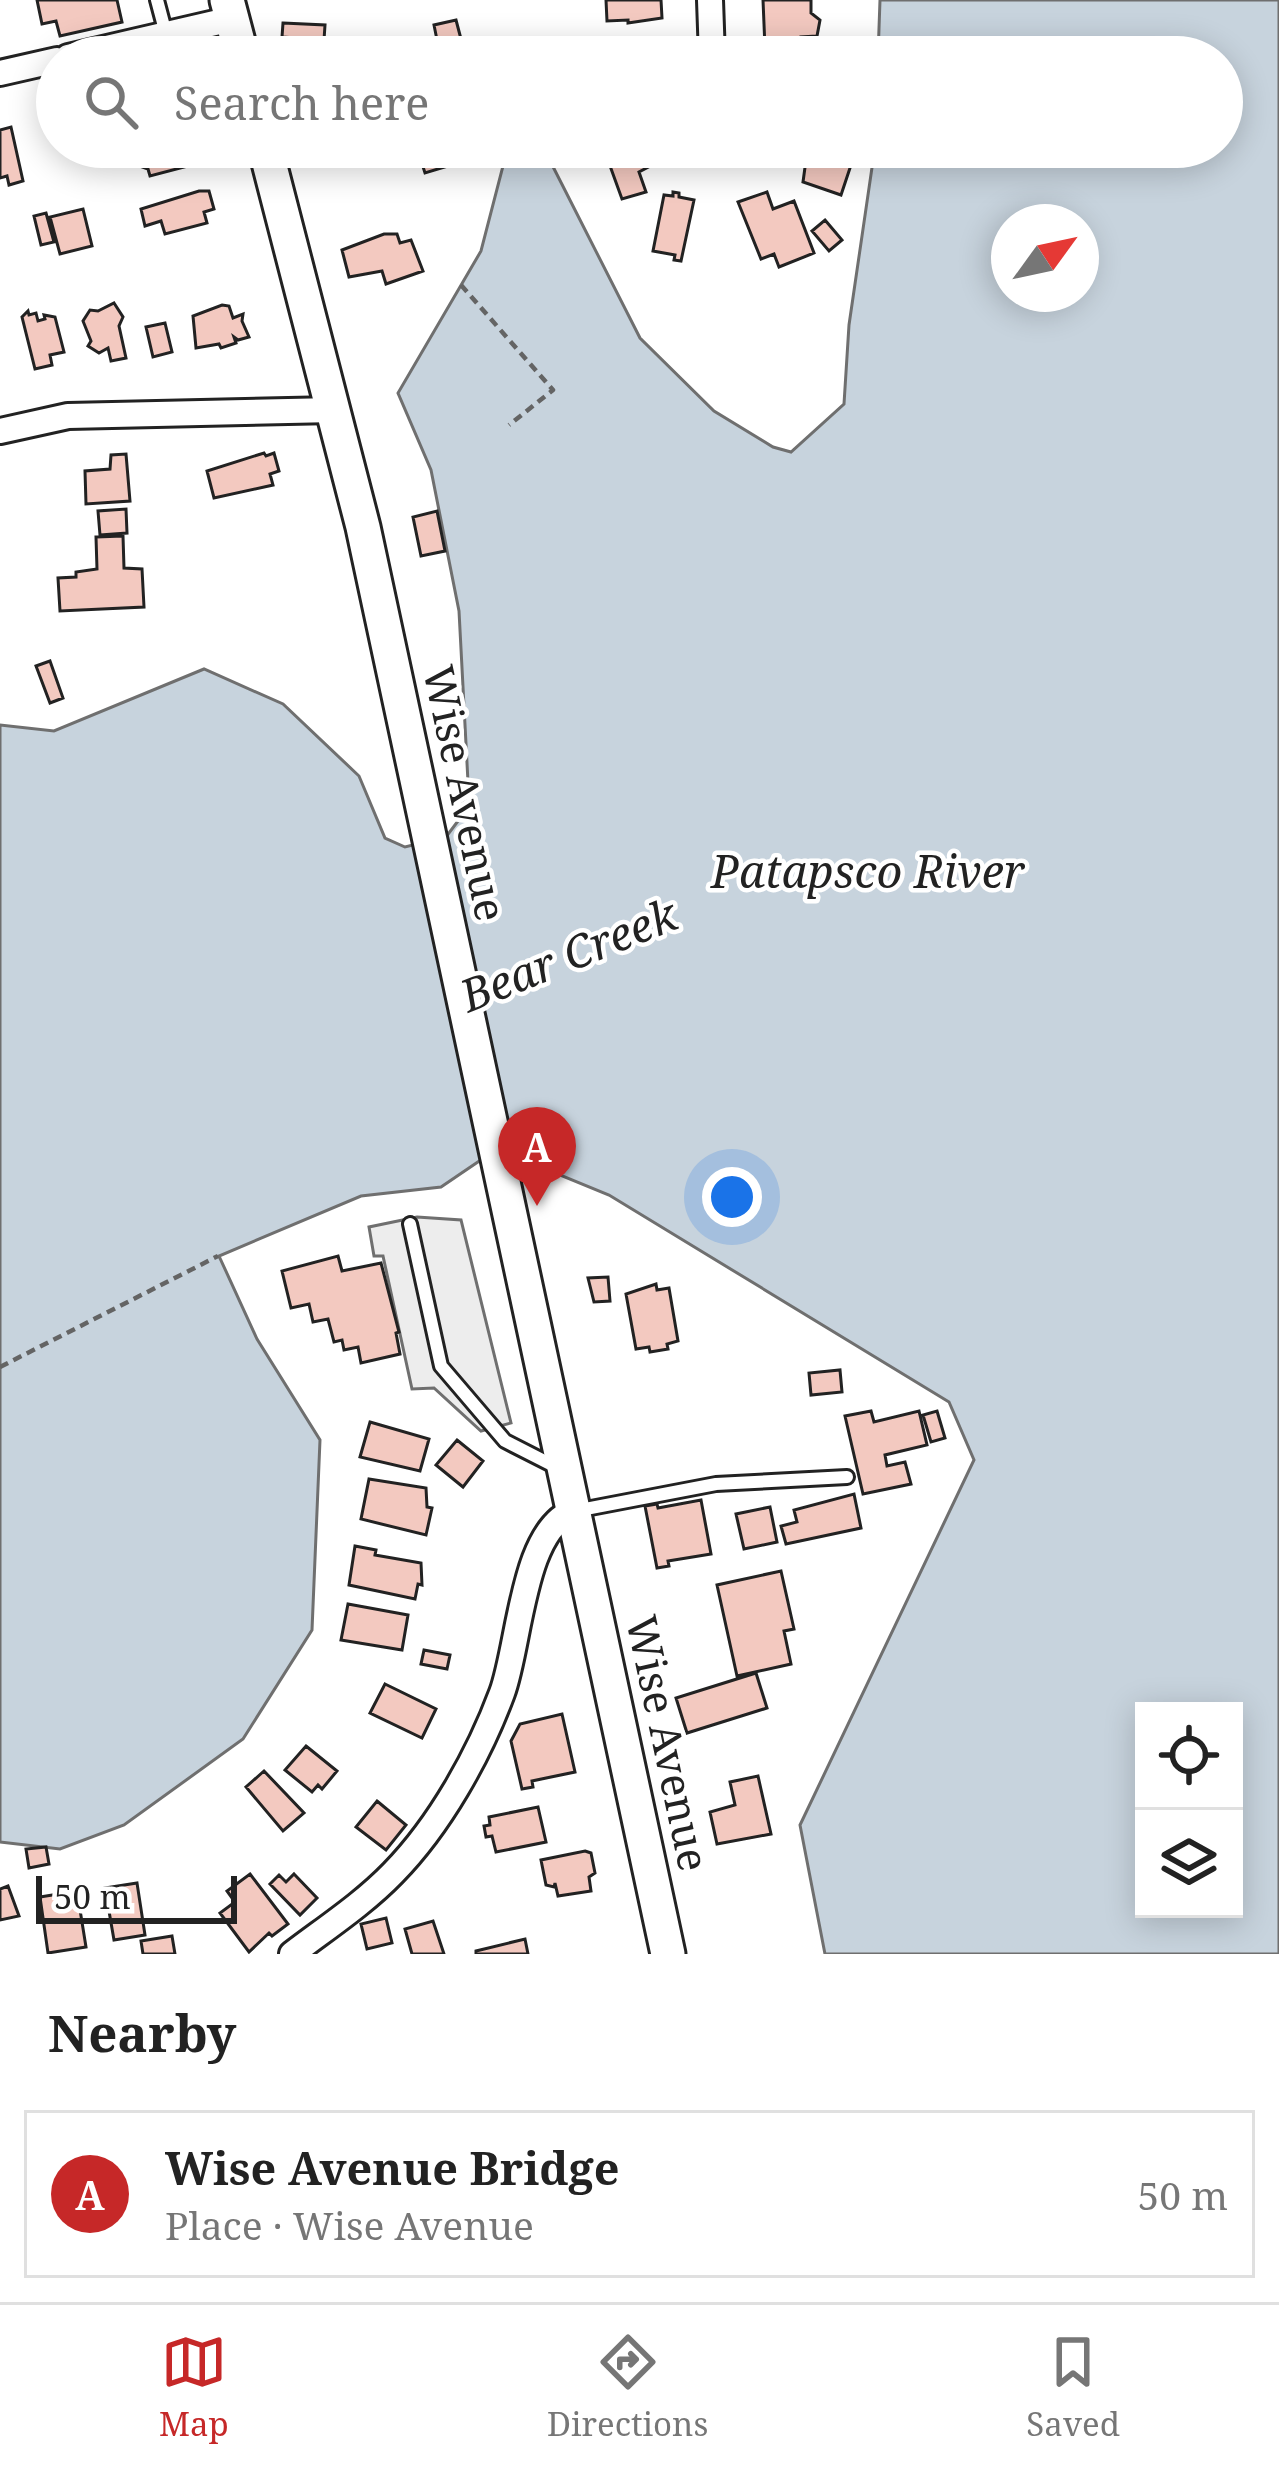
<!DOCTYPE html>
<meta charset="utf-8">
<style>
:root{--surface:#fff;--page:#f2f2f2;--text:#222;--muted:#767676;--line:#e0e0e0;--accent:#c62828}
body{margin:0;font-family:"Noto Serif",serif;background:var(--page);color:var(--text)}
.controls{position:absolute;right:36px;bottom:36px;display:grid;overflow:hidden;border-radius:0px;box-shadow:0 6px 30px #0003}
.controls button{width:108px;height:108px;display:grid;place-items:center;padding:0;border:0;border-bottom:3px solid var(--line);background:var(--surface);color:var(--text);font:60px sans-serif}
.compass{position:absolute;left:991px;top:204px;width:108px;height:108px;border-radius:50%;background:var(--surface);box-shadow:0 6px 30px #0003;rotate:57deg}
.scale{position:absolute;left:36px;bottom:30px;width:201px;box-sizing:border-box;padding-left:12px;border:6px solid #222;border-top:0;font-size:33px;line-height:42px;white-space:nowrap;color:#222;-webkit-text-stroke:9px #fff;paint-order:stroke}
.you{position:absolute;left:732px;top:1197px;width:42px;height:42px;margin:-30px;border:9px solid #fff;border-radius:50%;background:#1a73e8;box-shadow:0 0 0 18px #1a73e833}
.badge{display:grid;place-items:center;width:78px;height:78px;border-radius:50%;background:var(--accent);color:#fff;font-size:39px;font-weight:700}
.pin{position:absolute;translate:-50% -99px;filter:drop-shadow(0 3px 6px #0008)}
.pin::after{content:'';position:absolute;top:63px;width:42px;height:36px;background:inherit;clip-path:polygon(0 0,100% 0,50% 100%)}
.list{margin:0;padding:0;list-style:none}
h2{display:flex;justify-content:space-between;align-items:center;height:156px;margin:0;padding:0 48px;font-size:51px}
h2 small{font-size:39px;font-weight:400;color:var(--muted)}
.list li{display:grid;grid-template-columns:78px 1fr auto;gap:36px;align-items:center;box-sizing:border-box;height:168px;margin:0 24px 24px;padding:0 24px;border:3px solid var(--line);border-radius:0px}
.list b{display:block;font-size:45px;white-space:nowrap}
.list p{margin:0;font-size:39px;white-space:nowrap;color:var(--muted)}
.list em{font-size:39px;font-style:normal;color:var(--muted)}
.icon{flex:none;width:66px;height:66px;fill:none;stroke:currentColor;stroke-width:2;stroke-linecap:round;stroke-linejoin:round}
.map{position:relative;flex:none;width:1279px;height:1954px;overflow:hidden}
.search{position:absolute;background:var(--surface);box-shadow:0 6px 30px #0003;left:36px;right:36px;top:36px;height:132px;display:flex;align-items:center;gap:30px;box-sizing:border-box;padding:0 42px;border-radius:66px;color:var(--muted);font-size:45px}
.sheet{height:348px;background:var(--surface)}
nav{display:flex;justify-content:space-around;align-items:center;box-sizing:border-box;height:168px;border-top:3px solid var(--line);background:var(--surface);font-size:33px;color:var(--muted)}
nav a{display:grid;justify-items:center;gap:6px}
nav .on{color:var(--accent)}
.map>svg:first-child{display:block}
.parking{fill:#ededed;stroke:#6f6f6f;stroke-width:3}
.water{fill:#c7d3dd;stroke:#6f6f6f;stroke-width:3;fill-rule:evenodd}
.building{fill:#f3c9c0;stroke:#222;stroke-width:3}
.lines{fill:none;stroke-linecap:round;stroke-linejoin:round}
.lane-casing{stroke:#222;stroke-width:18}
.street-casing{stroke:#222;stroke-width:30}
.secondary-casing{stroke:#222;stroke-width:39}
.path{stroke:#646464;stroke-width:4.5;stroke-dasharray:9 6;stroke-linecap:butt}
.lane{stroke:#fff;stroke-width:12}
.street{stroke:#fff;stroke-width:24}
.secondary{stroke:#fff;stroke-width:33}
.labels{text-anchor:middle;dominant-baseline:central;stroke-width:9;stroke-linejoin:round;paint-order:stroke}
.street-label{font-size:42px;fill:#222;stroke:#fff}
.water-label{font-size:45px;font-style:italic;fill:#222;stroke:#fff}
</style>
<div class="map">
<svg width="1279" height="1954" viewBox="0 0 1279 1954">
<rect width="100%" height="100%" fill="#fff"/>
<!-- parking -->
<path class="parking" d="M 417,1217 L 461,1220 L 511,1423 L 481,1431 L 434,1388 L 412,1389 L 383,1256 L 374,1256 L 369,1227 Z"/>
<!-- water -->
<path class="water" d="M 880,0 L 1279,0 L 1279,1954 L 825,1954 L 800,1825 L 974,1460 L 949,1402 L 609,1195 L 497,1149 L 441,1187 L 361,1196 L 219,1256 L 257,1339 L 320,1440 L 312,1630 L 243,1739 L 124,1825 L 60,1849 L 0,1842 L 0,725 L 54,731 L 204,669 L 283,704 L 359,776 L 385,838 L 405,847 L 446,837 L 458,821 L 468,782 L 459,611 L 431,470 L 398,393 L 481,251 L 504,162 L 543,147 L 640,338 L 714,411 L 773,447 L 791,452 L 844,404 L 849,325 L 875,147 L 1222,147 L 1222,57 L 878,57 ZM 1009,222 L 1081,222 L 1081,294 L 1009,294 ZM 1144,1711 L 1234,1711 L 1234,1909 L 1144,1909 Z"/>
<!-- building -->
<path class="building" d="M 37,0 L 117,0 L 122,22 L 60,36 L 56,21 L 42,24 Z
M 606,0 L 661,0 L 662,18 L 628,23 L 628,20 L 607,21 Z
M 763,0 L 811,0 L 811,13 L 820,20 L 817,36 L 801,37 L 802,47 L 765,48 Z
M 456,20 L 461,39 L 438,45 L 434,25 Z
M 283,23 L 325,25 L 324,40 L 282,37 Z
M 661,40 L 662,57 L 594,57 L 593,49 L 608,48 L 607,43 Z
M 11,127 L 23,181 L 9,185 L 7,176 L 0,178 L 0,130 Z
M 141,147 L 197,147 L 198,151 L 189,153 L 192,165 L 150,176 L 148,169 L 137,165 L 134,153 L 143,151 Z
M 431,147 L 442,147 L 448,166 L 425,173 L 418,151 Z
M 588,147 L 653,147 L 658,162 L 639,172 L 646,192 L 622,199 L 605,152 L 591,158 Z
M 815,150 L 852,162 L 841,195 L 803,182 L 806,160 L 810,161 Z
M 199,191 L 209,191 L 214,209 L 204,212 L 207,223 L 165,234 L 161,221 L 145,226 L 141,209 Z
M 673,192 L 679,193 L 679,197 L 694,200 L 681,261 L 674,260 L 675,255 L 653,251 L 664,195 L 673,196 Z
M 767,192 L 773,209 L 794,201 L 814,253 L 779,267 L 774,254 L 761,259 L 738,202 Z
M 83,209 L 92,246 L 60,254 L 50,217 Z
M 46,213 L 54,242 L 41,245 L 34,216 Z
M 825,220 L 842,240 L 829,251 L 812,231 Z
M 384,234 L 397,234 L 400,243 L 411,240 L 423,271 L 386,284 L 382,271 L 349,277 L 342,250 Z
M 114,303 L 123,317 L 119,326 L 126,358 L 111,361 L 108,348 L 99,353 L 88,346 L 91,341 L 83,321 L 90,310 L 98,311 Z
M 222,305 L 229,306 L 233,318 L 243,314 L 242,321 L 249,337 L 238,340 L 234,337 L 236,343 L 221,348 L 219,344 L 196,348 L 193,316 Z
M 28,311 L 29,315 L 36,313 L 38,321 L 45,319 L 44,315 L 55,317 L 64,352 L 50,355 L 52,365 L 35,369 L 22,317 Z
M 165,323 L 172,352 L 153,357 L 146,327 Z
M 264,453 L 266,456 L 274,453 L 279,471 L 270,474 L 273,485 L 214,498 L 207,471 Z
M 126,454 L 130,501 L 86,504 L 85,471 L 110,469 L 111,455 Z
M 126,509 L 127,533 L 100,535 L 98,511 Z
M 437,511 L 445,551 L 421,556 L 413,517 Z
M 123,536 L 124,568 L 142,569 L 144,607 L 60,611 L 58,578 L 76,577 L 76,572 L 97,569 L 96,537 Z
M 50,661 L 63,698 L 50,703 L 36,666 Z
M 338,1256 L 342,1271 L 381,1263 L 399,1332 L 396,1333 L 400,1354 L 361,1363 L 358,1347 L 344,1350 L 342,1340 L 334,1342 L 328,1319 L 313,1322 L 309,1304 L 291,1308 L 282,1271 Z
M 608,1277 L 610,1301 L 594,1302 L 588,1278 Z
M 656,1284 L 657,1290 L 669,1288 L 678,1341 L 667,1344 L 668,1349 L 650,1352 L 649,1347 L 636,1349 L 626,1294 Z
M 840,1370 L 842,1392 L 811,1395 L 809,1373 Z
M 871,1411 L 874,1422 L 919,1411 L 927,1445 L 885,1455 L 887,1466 L 905,1462 L 911,1484 L 863,1494 L 845,1416 Z
M 937,1411 L 945,1438 L 931,1442 L 923,1415 Z
M 370,1422 L 429,1439 L 420,1471 L 360,1457 Z
M 457,1440 L 483,1461 L 463,1487 L 436,1465 Z
M 369,1479 L 426,1488 L 427,1507 L 432,1508 L 426,1535 L 361,1519 Z
M 854,1494 L 861,1528 L 786,1544 L 781,1526 L 797,1522 L 794,1510 Z
M 701,1500 L 711,1554 L 668,1561 L 669,1566 L 657,1568 L 645,1506 L 657,1504 L 658,1508 Z
M 770,1507 L 777,1542 L 744,1549 L 736,1514 Z
M 355,1546 L 376,1550 L 375,1555 L 421,1563 L 422,1585 L 418,1584 L 415,1599 L 349,1585 Z
M 781,1571 L 794,1629 L 784,1631 L 791,1664 L 737,1676 L 717,1585 Z
M 348,1604 L 408,1615 L 402,1650 L 341,1640 Z
M 424,1650 L 450,1655 L 447,1669 L 421,1664 Z
M 756,1673 L 767,1708 L 687,1733 L 676,1698 Z
M 385,1684 L 436,1709 L 422,1738 L 370,1713 Z
M 562,1714 L 575,1772 L 532,1781 L 533,1787 L 522,1789 L 511,1741 L 520,1724 Z
M 306,1746 L 337,1771 L 322,1789 L 318,1785 L 312,1792 L 285,1770 Z
M 264,1771 L 304,1813 L 283,1831 L 246,1787 Z
M 758,1776 L 771,1834 L 717,1844 L 710,1812 L 735,1805 L 730,1782 Z
M 377,1801 L 406,1825 L 386,1850 L 356,1827 Z
M 538,1807 L 546,1842 L 496,1852 L 492,1836 L 486,1837 L 484,1826 L 490,1825 L 489,1817 Z
M 46,1847 L 49,1864 L 29,1868 L 26,1849 Z
M 585,1851 L 591,1853 L 595,1873 L 589,1877 L 591,1891 L 558,1896 L 555,1883 L 554,1887 L 546,1885 L 541,1860 Z
M 250,1874 L 288,1924 L 272,1936 L 269,1933 L 249,1952 L 220,1913 L 235,1902 L 227,1891 Z
M 294,1874 L 317,1898 L 300,1915 L 270,1884 L 279,1875 L 286,1882 Z
M 137,1883 L 145,1935 L 114,1940 L 105,1888 Z
M 8,1886 L 19,1916 L 0,1920 L 0,1889 Z
M 77,1891 L 86,1947 L 48,1953 L 40,1897 Z
M 386,1918 L 392,1943 L 367,1949 L 361,1924 Z
M 433,1921 L 444,1954 L 412,1954 L 405,1929 Z
M 172,1936 L 175,1954 L 143,1954 L 141,1941 Z
M 525,1939 L 528,1954 L 476,1954 L 476,1951 Z"/>
<g class="lines">
<!-- lane casing -->
<g class="lane-casing">
<path id="lane" d="M 157,0 L 166,34
M 410,1224 L 441,1366 L 505,1441 L 558,1468
M 575,1511 L 716,1484 L 847,1477"/>
</g>
<!-- street casing -->
<g class="street-casing">
<path id="street" d="M 710,0 L 712,57
M 68,57 L 232,19
M 0,73 L 57,60
M 0,431 L 68,416 L 334,410
M 292,1954 C 326,1928 363,1904 393,1873 C 440,1825 479,1755 502,1693 C 520,1645 522,1529 574,1511"/>
</g>
<!-- secondary casing -->
<g class="secondary-casing">
<path id="secondary" d="M 227,0 L 242,57
M 265,147 L 363,527 L 668,1954"/>
</g>
<!-- path -->
<path class="path" d="M 461,285 L 553,390 L 509,425
M 0,1367 L 218,1256"/>
<!-- lane -->
<use href="#lane" class="lane"/>
<!-- street -->
<use href="#street" class="street"/>
<!-- secondary -->
<use href="#secondary" class="secondary"/>
</g>
<g class="labels">
<!-- street labels -->
<g class="street-label">
<text transform="translate(466 793) rotate(78)">Wise Avenue</text>
<text transform="translate(669 1743) rotate(78)">Wise Avenue</text>
</g>
<!-- water labels -->
<g class="water-label">
<text x="868" y="870">Patapsco River</text>
<text transform="translate(568 954) rotate(-22)">Bear Creek</text>
</g>
</g>
</svg>
<div class="controls">
<button><svg class="icon" aria-label="locate" viewBox="0 0 24 24"><circle cx="12" cy="12" r="6"/><path d="M12 2v4M12 18v4M2 12h4M18 12h4"/></svg></button>
<button><svg class="icon" aria-label="layers" viewBox="0 0 24 24"><path d="M12 4l9 5-9 5-9-5zM3 14l9 5 9-5"/></svg></button>
</div>
<svg class="compass" viewBox="-18 -18 36 36"><path d="M0-13l5 13h-10z" fill="#e53935"/><path d="M0 13l5-13h-10z" fill="#767676"/></svg>
<div class="scale">50 m</div>
<div class="you"></div>
<div class="pin badge" style="left:537px;top:1206px">A</div>
<div class="search"><svg class="icon" aria-label="search" viewBox="0 0 24 24"><circle cx="10" cy="10" r="6"/><path d="M15 15l6 6"/></svg>Search here</div>
</div>
<section class="sheet">
<h2>Nearby<small></small></h2>
<ul class="list">
<li><span class="badge">A</span><div><b>Wise Avenue Bridge</b><p>Place · Wise Avenue</p></div><em>50 m</em></li>
</ul>
</section>
<nav>
<a class="on"><svg class="icon" aria-label="map" viewBox="0 0 24 24"><path d="M3 6l6-2 6 2 6-2v14l-6 2-6-2-6 2zM9 4v14M15 6v14"/></svg>Map</a>
<a><svg class="icon" aria-label="directions" viewBox="0 0 24 24"><path d="M12 3l9 9-9 9-9-9zM9 14v-3h6M13 9l2 2-2 2"/></svg>Directions</a>
<a><svg class="icon" aria-label="saved" viewBox="0 0 24 24"><path d="M7 4h10v16l-5-4-5 4z"/></svg>Saved</a>
</nav>
